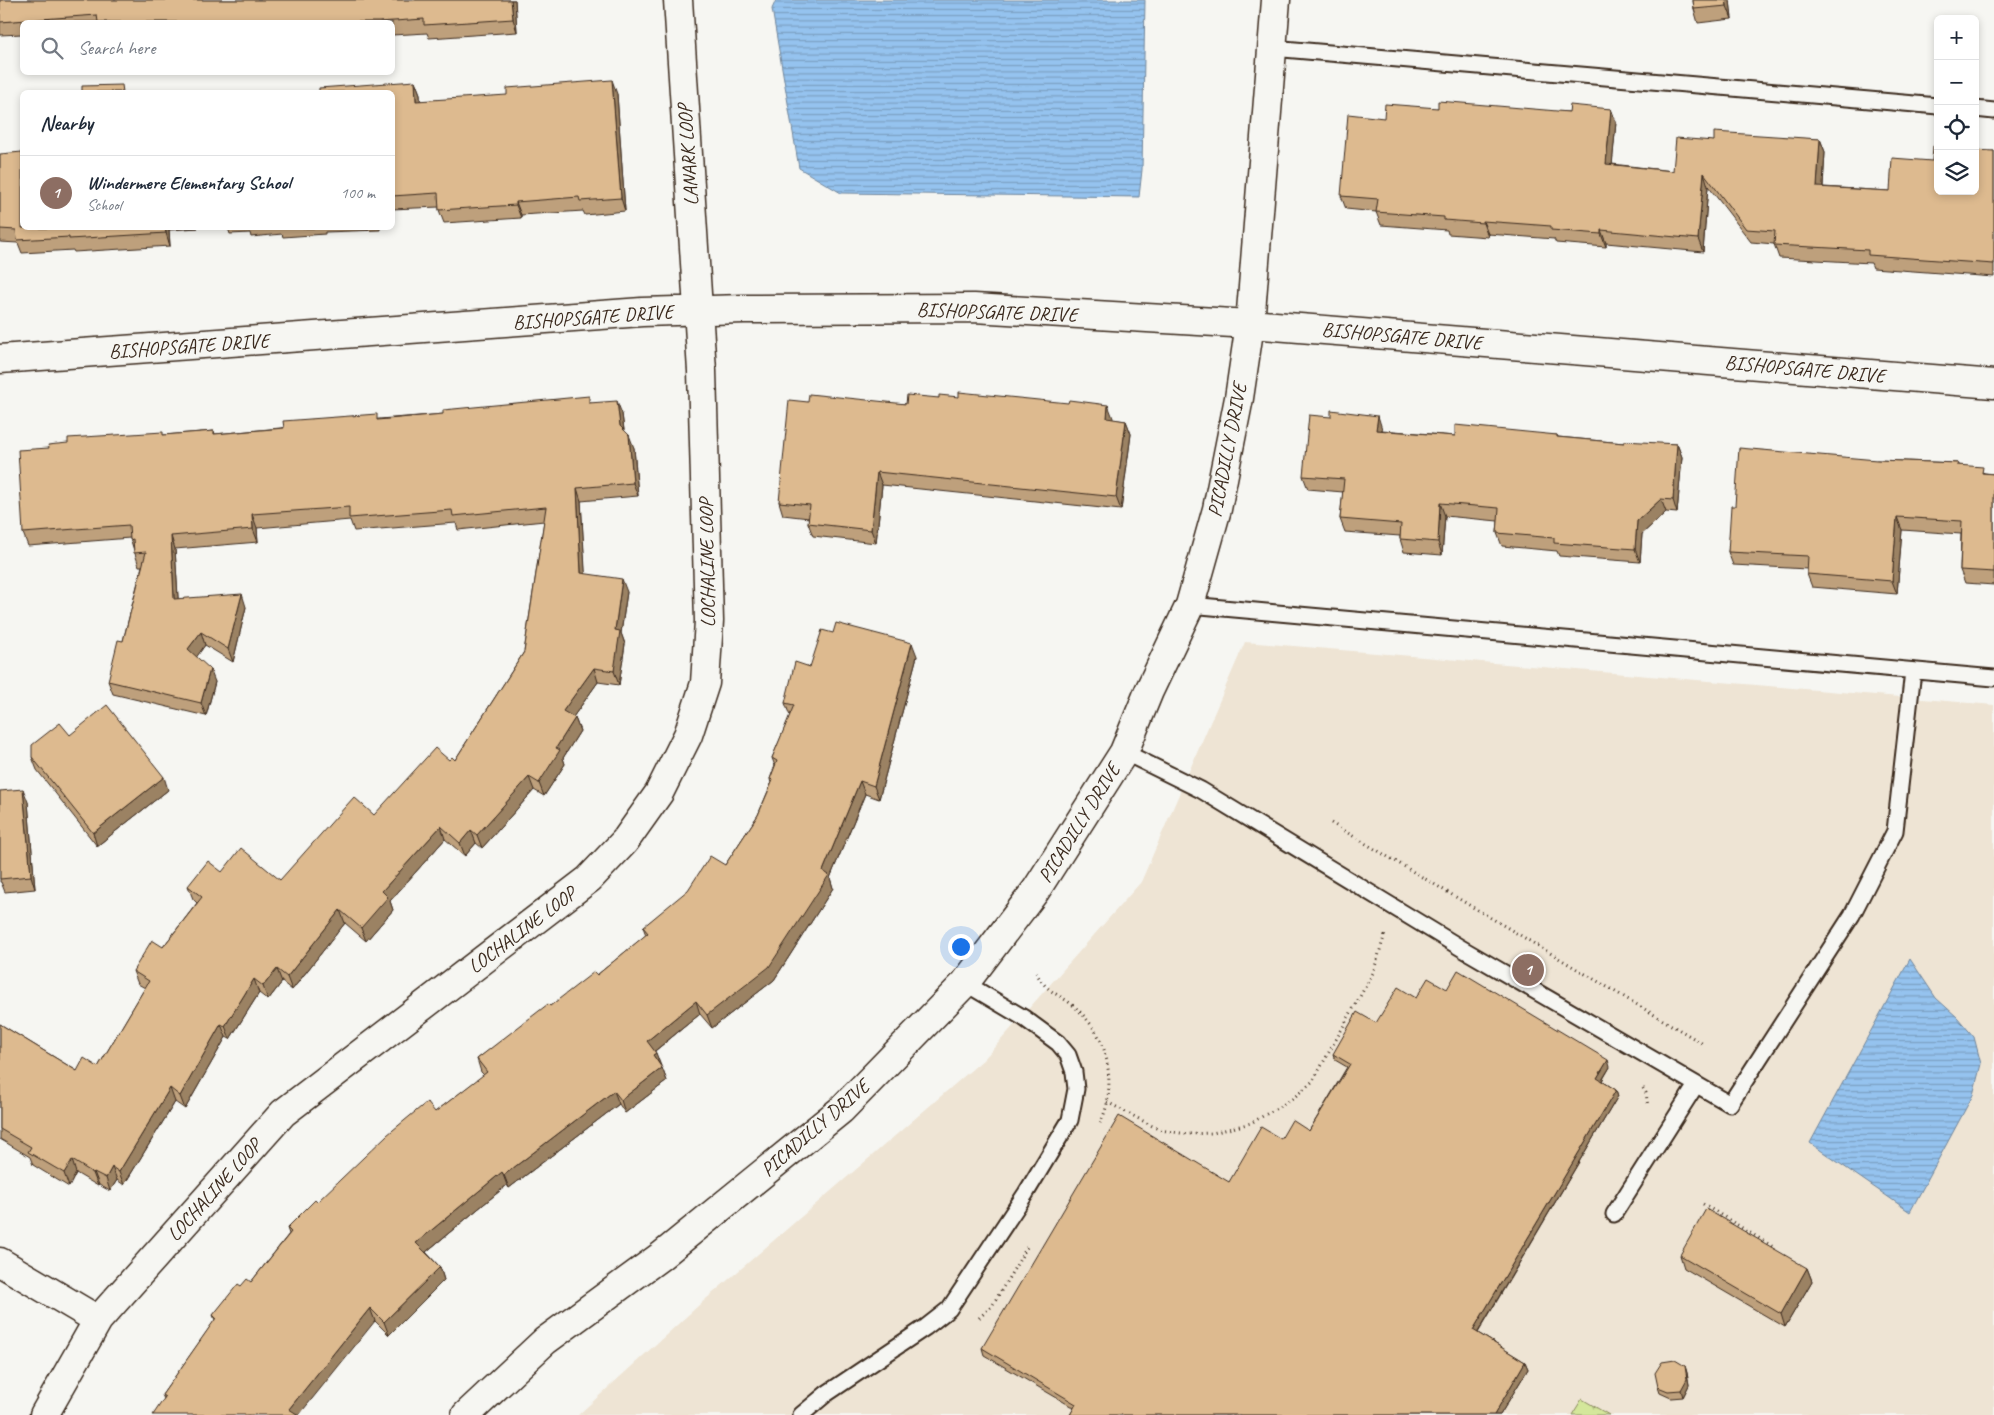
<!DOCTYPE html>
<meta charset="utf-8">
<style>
:root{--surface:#fff;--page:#f2f2f3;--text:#1f2937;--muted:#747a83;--line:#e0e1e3;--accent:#3b2a1e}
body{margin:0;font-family:Caveat,sans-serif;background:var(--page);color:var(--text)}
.controls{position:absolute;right:15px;top:15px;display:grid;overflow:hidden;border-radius:8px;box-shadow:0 2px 8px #0003}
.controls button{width:45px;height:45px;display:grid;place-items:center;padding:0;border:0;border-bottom:1px solid var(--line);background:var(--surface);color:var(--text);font:25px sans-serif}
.you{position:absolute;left:960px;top:946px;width:18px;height:18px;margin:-12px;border:4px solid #fff;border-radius:50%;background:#1a73e8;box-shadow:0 0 0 8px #1a73e833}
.badge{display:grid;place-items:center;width:32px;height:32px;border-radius:50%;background:var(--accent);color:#fff;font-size:16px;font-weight:700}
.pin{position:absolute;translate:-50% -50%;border:2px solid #fff;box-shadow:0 1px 5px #0006}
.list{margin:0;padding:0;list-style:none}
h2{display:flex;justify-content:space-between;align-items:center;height:65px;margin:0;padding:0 20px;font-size:21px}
h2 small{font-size:16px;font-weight:400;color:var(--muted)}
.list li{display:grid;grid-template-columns:32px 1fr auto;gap:15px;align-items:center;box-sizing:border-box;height:75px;padding:0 20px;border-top:1px solid var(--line)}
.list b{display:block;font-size:19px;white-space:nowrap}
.list p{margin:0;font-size:16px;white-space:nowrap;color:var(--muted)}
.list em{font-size:16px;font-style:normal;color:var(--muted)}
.icon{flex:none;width:28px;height:28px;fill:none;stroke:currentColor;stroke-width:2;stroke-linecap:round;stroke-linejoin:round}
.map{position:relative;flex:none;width:1994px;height:1415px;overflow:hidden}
.search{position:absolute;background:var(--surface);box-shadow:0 2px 8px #0003;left:20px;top:20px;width:375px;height:55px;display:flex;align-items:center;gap:12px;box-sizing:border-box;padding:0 18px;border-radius:8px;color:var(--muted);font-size:19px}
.panel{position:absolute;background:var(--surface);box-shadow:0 2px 8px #0003;left:20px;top:90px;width:375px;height:140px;border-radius:8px}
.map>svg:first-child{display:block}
.built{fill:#eee4d4}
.grass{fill:url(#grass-tufts);stroke:#88885c}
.water{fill:url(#water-rules);stroke:#71869b}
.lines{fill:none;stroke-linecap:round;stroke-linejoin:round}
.lane-casing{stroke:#3b2a1e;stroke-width:19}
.street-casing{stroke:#3b2a1e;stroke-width:31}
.secondary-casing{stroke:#3b2a1e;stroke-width:31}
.path{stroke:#3b2a1e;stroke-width:3;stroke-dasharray:1 4;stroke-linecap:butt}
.lane{stroke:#f6f6f2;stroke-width:15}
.street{stroke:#f6f6f2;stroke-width:28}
.secondary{stroke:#f6f6f2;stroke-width:28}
.wall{fill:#bea07b;stroke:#3b2a1e}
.shaded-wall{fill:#9b8264;stroke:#3b2a1e}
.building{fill:#ddba8f;stroke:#3b2a1e}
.labels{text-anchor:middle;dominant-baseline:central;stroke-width:4;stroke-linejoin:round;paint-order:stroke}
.street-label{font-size:20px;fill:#3b2a1e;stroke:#f6f6f2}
</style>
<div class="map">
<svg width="1994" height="1415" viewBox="0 0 1994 1415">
<defs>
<pattern id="grass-tufts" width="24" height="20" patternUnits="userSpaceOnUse" patternTransform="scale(1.25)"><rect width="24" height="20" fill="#d4e79b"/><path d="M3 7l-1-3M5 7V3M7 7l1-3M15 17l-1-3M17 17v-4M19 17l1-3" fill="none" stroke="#b7c685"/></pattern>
<pattern id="water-rules" width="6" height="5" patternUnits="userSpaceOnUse" patternTransform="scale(1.25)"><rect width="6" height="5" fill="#95c3ef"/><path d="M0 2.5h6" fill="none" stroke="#7b9fc1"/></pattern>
</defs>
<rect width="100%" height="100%" fill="#f6f6f2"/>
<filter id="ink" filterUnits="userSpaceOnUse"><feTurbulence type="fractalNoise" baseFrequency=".02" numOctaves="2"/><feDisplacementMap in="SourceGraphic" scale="10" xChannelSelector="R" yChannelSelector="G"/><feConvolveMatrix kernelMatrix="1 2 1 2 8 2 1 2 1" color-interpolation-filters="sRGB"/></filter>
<g filter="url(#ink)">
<!-- built -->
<path class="built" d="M 1245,642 L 1994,705 L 1994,1415 L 578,1415 L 699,1305 L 984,1059 L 1141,882 Z"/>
<!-- grass -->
<path class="grass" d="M 1582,1399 L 1609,1415 L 1572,1415 Z"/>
<!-- water -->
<path class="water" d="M 776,0 L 1145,0 L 1142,170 L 1139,197 L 841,193 L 799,168 L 772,9 Z
M 1910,959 L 1936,998 L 1957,1017 L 1974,1037 L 1981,1064 L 1973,1095 L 1910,1212 L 1810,1143 Z"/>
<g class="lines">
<!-- lane casing -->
<g class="lane-casing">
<path id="lane" d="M 1272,48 L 1938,106
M 1975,109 L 1994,111
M 1190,605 L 1994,678
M 1124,752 L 1201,790 L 1461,948 L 1730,1104 L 1852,915 L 1895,831 L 1913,671
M 1614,1214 L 1696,1085
M 801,1415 L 826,1394 L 926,1327 L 949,1309 L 1026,1193 L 1070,1120 L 1076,1089 L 1074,1072 L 1068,1055 L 1058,1043 L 1024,1018 L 965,983"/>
</g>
<!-- street casing -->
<g class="street-casing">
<path id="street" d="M 0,359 L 642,312 L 744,309 L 974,308 L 1250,324 L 1994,384
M 0,1262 L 98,1320
M 44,1415 L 98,1320 L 283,1113 L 589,879 L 625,841 L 659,793 L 688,735 L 705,683 L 709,621 L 702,371 L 678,0"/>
</g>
<!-- secondary casing -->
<g class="secondary-casing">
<path id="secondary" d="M 466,1415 L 545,1341 L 661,1256 L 841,1110 L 965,983 L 1036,890 L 1124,752 L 1149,691 L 1190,605 L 1217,509 L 1239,398 L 1250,324 L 1276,0"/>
</g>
<!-- path -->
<path class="path" d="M 1331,823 L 1705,1045
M 1036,972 C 1047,994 1059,993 1075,1007 C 1086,1017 1097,1031 1102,1044 C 1111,1066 1112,1102 1100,1123
M 1643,1088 L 1646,1093 L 1648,1107
M 1107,1102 L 1160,1130 L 1187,1134 L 1213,1133 L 1251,1123 L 1291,1100 L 1313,1081 L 1373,973 L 1385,934
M 1703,1204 L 1775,1248
M 979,1318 L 992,1306 L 1027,1247"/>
<!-- lane -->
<use href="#lane" class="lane"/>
<!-- street -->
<use href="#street" class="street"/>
<!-- secondary -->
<use href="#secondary" class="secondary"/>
</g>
<!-- wall -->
<path class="wall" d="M 0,0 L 515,0 L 517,32 L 429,38 L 427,33 L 392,35 L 392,22 L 22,22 L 22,34 L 0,35 Z
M 1693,0 L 1730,0 L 1732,19 L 1698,23 L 1694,9 Z
M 415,81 L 420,94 L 420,101 L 617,94 L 625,211 L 585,215 L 583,211 L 521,215 L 521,218 L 444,223 L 439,210 L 439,207 L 392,209 L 392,92 Z
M 1438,108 L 1569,112 L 1611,109 L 1616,122 L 1612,164 L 1673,171 L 1714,141 L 1820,139 L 1825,152 L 1823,187 L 1890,191 L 1932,161 L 1994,151 L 1994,277 L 1873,268 L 1871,263 L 1779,258 L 1774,244 L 1751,242 L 1708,186 L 1703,252 L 1606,243 L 1606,247 L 1556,243 L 1554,239 L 1488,234 L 1488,237 L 1448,234 L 1447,230 L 1381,225 L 1376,212 L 1346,209 L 1341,196 L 1384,118 Z
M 0,154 L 22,228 L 198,228 L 169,230 L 170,246 L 74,252 L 73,250 L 22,253 L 18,243 L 0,242 Z
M 228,228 L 380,228 L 380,230 L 325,232 L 325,234 L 283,237 L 282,234 L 251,237 L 250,233 L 230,234 Z
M 939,398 L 1126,421 L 1131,434 L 1121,510 L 882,485 L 876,543 L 813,536 L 808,523 L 809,518 L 783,515 L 779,502 L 808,402 L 906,404 Z
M 591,403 L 622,414 L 624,430 L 634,448 L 638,496 L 581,501 L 585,574 L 627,592 L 621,633 L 625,644 L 619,685 L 598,682 L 573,717 L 575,718 L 580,731 L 563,758 L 565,764 L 544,796 L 534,790 L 482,848 L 476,843 L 465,856 L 445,839 L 390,901 L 393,910 L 366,941 L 345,923 L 292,990 L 282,982 L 268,1000 L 259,993 L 230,1039 L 226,1037 L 185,1109 L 175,1102 L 124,1185 L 117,1180 L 110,1191 L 99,1185 L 98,1186 L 76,1173 L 69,1187 L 33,1165 L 30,1157 L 0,1139 L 0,1024 L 77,1071 L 98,1067 L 145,988 L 138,984 L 133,971 L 163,947 L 197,903 L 193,899 L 188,886 L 222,872 L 280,880 L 374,815 L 449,760 L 455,760 L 524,652 L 544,521 L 458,530 L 456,523 L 354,531 L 350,520 L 257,528 L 258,542 L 175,549 L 178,599 L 246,607 L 233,662 L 205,645 L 196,657 L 215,682 L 206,716 L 113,694 L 108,681 L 123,641 L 142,566 L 139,566 L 130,538 L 28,546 L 23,533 L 49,448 L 164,435 L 214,431 L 215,434 L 379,419 Z
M 1382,429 L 1382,430 L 1455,436 L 1557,435 L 1558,437 L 1624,443 L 1677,444 L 1682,457 L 1677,513 L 1666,512 L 1642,534 L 1640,562 L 1559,556 L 1557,551 L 1502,546 L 1497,533 L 1498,521 L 1445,516 L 1442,555 L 1404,552 L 1400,539 L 1400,536 L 1345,532 L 1340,519 L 1343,492 L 1308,489 L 1303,476 Z
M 1877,460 L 1958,463 L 1959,465 L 1985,473 L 1994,474 L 1994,585 L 1965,583 L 1960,570 L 1961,534 L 1902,530 L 1897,594 L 1812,587 L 1807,574 L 1807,569 L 1733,565 L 1728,552 L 1735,506 Z
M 917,656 L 879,799 L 865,794 L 830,878 L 833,888 L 774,980 L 712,1028 L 700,1014 L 655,1051 L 660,1065 L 662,1068 L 667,1081 L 625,1113 L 619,1104 L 509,1188 L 507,1185 L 426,1252 L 440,1267 L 444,1280 L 389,1335 L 375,1321 L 164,1399 L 162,1395 L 215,1320 L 213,1315 L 241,1286 L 251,1282 L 289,1234 L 287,1228 L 317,1202 L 435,1112 L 484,1075 L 481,1072 L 477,1059 L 550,1006 L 597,975 L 646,935 L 643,927 L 725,865 L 758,815 L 771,784 L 770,779 L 775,766 L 772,758 L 790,716 L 785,703 L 810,667 Z
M 70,735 L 168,790 L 97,846 L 37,770 L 32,757 Z
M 0,791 L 28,802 L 35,889 L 5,892 L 1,882 L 0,882 Z
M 1447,989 L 1610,1067 L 1602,1081 L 1616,1090 L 1618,1096 L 1478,1333 L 1525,1362 L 1528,1369 L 1500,1415 L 1070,1415 L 1074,1408 L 984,1355 L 982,1348 L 1229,1182 L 1281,1139 L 1309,1131 L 1347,1067 L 1335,1060 L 1333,1054 L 1376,1023 L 1416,998 Z
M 1680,1255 L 1807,1268 L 1812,1281 L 1785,1327 L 1684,1268 Z
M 1685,1366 L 1687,1373 L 1689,1385 L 1683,1397 L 1671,1398 L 1660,1393 L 1658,1387 Z"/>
<!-- shaded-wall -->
<path class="shaded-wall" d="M 511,0 L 515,0 L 517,32 L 513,19 Z
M 1726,0 L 1730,0 L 1732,19 L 1727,6 Z
M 612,80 L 617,94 L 625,211 L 621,198 Z
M 415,81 L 420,94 L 421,114 L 416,101 Z
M 1611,109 L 1616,122 L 1611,177 L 1606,164 Z
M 1820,139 L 1825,152 L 1822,200 L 1817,187 Z
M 1704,173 L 1708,186 L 1703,252 L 1698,239 Z
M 516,202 L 521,215 L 521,218 L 516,205 Z
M 1483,221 L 1488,234 L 1488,237 L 1483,223 Z
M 165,228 L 168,228 L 169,230 L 170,246 L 166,233 Z
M 1601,230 L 1606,243 L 1606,247 L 1601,234 Z
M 617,401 L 622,414 L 625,439 L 620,426 Z
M 1108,405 L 1113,418 L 1111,431 L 1107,418 Z
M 1378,416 L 1382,429 L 1381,443 L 1376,430 Z
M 1126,421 L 1131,434 L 1121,510 L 1116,497 Z
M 629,435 L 634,448 L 638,496 L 633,483 Z
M 1677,444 L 1682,457 L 1677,513 L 1673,500 Z
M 877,472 L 882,485 L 876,543 L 871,530 Z
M 577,488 L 581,501 L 586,586 L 581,573 Z
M 1661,499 L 1666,512 L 1642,534 L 1640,562 L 1635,549 L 1637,521 Z
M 1440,503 L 1445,516 L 1442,555 L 1438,542 Z
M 252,514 L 257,528 L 258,542 L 253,529 Z
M 1897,517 L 1902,530 L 1897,594 L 1892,581 Z
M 171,536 L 175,549 L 179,612 L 174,599 Z
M 622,579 L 627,592 L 621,633 L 625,644 L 619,685 L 614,671 L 615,630 Z
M 242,594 L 246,607 L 233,662 L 228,649 Z
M 201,632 L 205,645 L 193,662 L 188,649 Z
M 912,643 L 917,656 L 879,799 L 874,786 Z
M 594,668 L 598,682 L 568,724 L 563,711 Z
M 210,669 L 215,682 L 206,716 L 201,703 Z
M 575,718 L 580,731 L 563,758 L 565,764 L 544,796 L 539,783 L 556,748 Z
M 164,777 L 168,790 L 97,846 L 93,833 Z
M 529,777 L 534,790 L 482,848 L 477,835 Z
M 860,781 L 865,794 L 830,878 L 833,888 L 774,980 L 712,1028 L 707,1015 L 823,871 Z
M 23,789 L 28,802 L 35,889 L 31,876 Z
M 441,826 L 445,839 L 390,901 L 393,910 L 366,941 L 361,928 L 382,891 Z
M 471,830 L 476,843 L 465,856 L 460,843 Z
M 340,910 L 345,923 L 292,990 L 287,977 Z
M 277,969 L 282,982 L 268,1000 L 263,986 Z
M 254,979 L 259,993 L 230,1039 L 225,1026 Z
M 696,1001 L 700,1014 L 651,1054 L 647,1041 Z
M 221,1024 L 226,1037 L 185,1109 L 180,1096 Z
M 656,1053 L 661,1066 L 653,1055 Z
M 1608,1060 L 1610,1067 L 1599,1085 L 1597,1078 Z
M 662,1068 L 667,1081 L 625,1113 L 621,1100 Z
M 170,1088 L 175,1102 L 124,1185 L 119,1172 Z
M 1616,1090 L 1618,1096 L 1475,1337 L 1473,1330 Z
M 614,1091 L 619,1104 L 509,1188 L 504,1175 Z
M 72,1160 L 76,1173 L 69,1187 L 64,1173 Z
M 112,1167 L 117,1180 L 110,1191 L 106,1178 Z
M 94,1172 L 99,1185 L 98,1186 L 93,1173 Z
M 502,1172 L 507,1185 L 421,1256 L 416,1243 Z
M 440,1267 L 444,1280 L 389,1335 L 384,1322 Z
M 1807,1268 L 1812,1281 L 1785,1327 L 1781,1314 Z
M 370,1308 L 375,1321 L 299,1415 L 292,1415 L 289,1409 Z
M 1525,1362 L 1528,1369 L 1500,1415 L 1494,1415 Z
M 1685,1366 L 1687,1373 L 1689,1385 L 1683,1397 L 1681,1390 Z"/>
<!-- building -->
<path class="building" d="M 0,0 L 511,0 L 513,19 L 424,25 L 424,19 L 379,22 L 241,22 L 241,21 L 218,22 L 98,22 L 97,15 L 0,22 Z
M 1693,0 L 1726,0 L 1727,6 L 1694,9 Z
M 612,80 L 621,198 L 580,201 L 579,197 L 516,202 L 516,205 L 439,210 L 438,193 L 392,196 L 392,92 L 319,92 L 319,88 L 415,81 L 416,101 L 507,95 L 507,88 Z
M 122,85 L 123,92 L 82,92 L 82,86 Z
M 1438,101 L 1569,112 L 1570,105 L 1611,109 L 1606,164 L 1673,171 L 1676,138 L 1714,141 L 1714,132 L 1820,139 L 1817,187 L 1890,191 L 1892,158 L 1932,161 L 1933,146 L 1938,146 L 1938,191 L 1975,191 L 1975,150 L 1994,151 L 1994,264 L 1868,255 L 1868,250 L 1774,245 L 1775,231 L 1746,229 L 1704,173 L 1698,239 L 1601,230 L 1601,234 L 1551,230 L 1551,226 L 1483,221 L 1483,223 L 1444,220 L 1444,217 L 1376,212 L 1378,199 L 1341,196 L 1348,114 L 1384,118 L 1385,104 L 1438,108 Z
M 22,152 L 22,228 L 165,228 L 166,233 L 69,239 L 69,237 L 17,240 L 16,230 L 0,229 L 0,154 Z
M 959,392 L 1068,403 L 1069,400 L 1108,405 L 1107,418 L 1126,421 L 1116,497 L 877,472 L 871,530 L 808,523 L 810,505 L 779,502 L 789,400 L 808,402 L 809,394 L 906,404 L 907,395 L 939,398 L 939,395 L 959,397 Z
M 589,396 L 589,403 L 617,401 L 620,426 L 629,435 L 633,483 L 577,488 L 581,573 L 622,579 L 615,630 L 620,631 L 614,671 L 594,668 L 563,711 L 575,718 L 556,748 L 560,750 L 539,783 L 529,777 L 477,835 L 471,830 L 460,843 L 441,826 L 382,891 L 388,897 L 361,928 L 340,910 L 287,977 L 277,969 L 263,986 L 254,979 L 225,1026 L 221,1024 L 180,1096 L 170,1088 L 119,1172 L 112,1167 L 106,1178 L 94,1172 L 93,1173 L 72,1160 L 64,1173 L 28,1152 L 31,1147 L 0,1129 L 0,1024 L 77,1071 L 84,1058 L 98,1067 L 149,981 L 133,971 L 152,940 L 163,947 L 202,897 L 188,886 L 208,861 L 222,872 L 241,848 L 280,880 L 354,797 L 374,815 L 435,748 L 449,760 L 452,757 L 455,760 L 524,652 L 546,507 L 453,516 L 452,510 L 349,518 L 349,507 L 252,514 L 253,529 L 171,536 L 174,599 L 242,594 L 228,649 L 201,632 L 188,649 L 210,669 L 201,703 L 108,681 L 118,640 L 123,641 L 146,552 L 134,553 L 133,539 L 130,540 L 129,525 L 23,533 L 18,450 L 49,448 L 48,445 L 68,443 L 68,438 L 163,432 L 163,435 L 214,431 L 214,434 L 284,428 L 283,421 L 377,414 L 377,420 L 443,414 L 443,410 Z
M 1331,410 L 1378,416 L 1376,430 L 1455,436 L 1455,425 L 1557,435 L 1557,437 L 1624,443 L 1624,441 L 1677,444 L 1673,500 L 1661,499 L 1637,521 L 1635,549 L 1554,543 L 1554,538 L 1497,533 L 1499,508 L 1440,503 L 1438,542 L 1400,539 L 1401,524 L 1340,519 L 1344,479 L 1303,476 L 1309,415 L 1331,417 Z
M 1739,448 L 1877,460 L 1958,463 L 1957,465 L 1983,467 L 1982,473 L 1994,474 L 1994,572 L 1960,570 L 1962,521 L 1897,517 L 1892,581 L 1807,574 L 1808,556 L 1728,552 L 1731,506 L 1735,506 Z
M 836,623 L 912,643 L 874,786 L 860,781 L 823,871 L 829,875 L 769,967 L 707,1015 L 696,1001 L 647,1041 L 656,1053 L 653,1055 L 662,1068 L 621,1100 L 614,1091 L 504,1175 L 502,1172 L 416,1243 L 440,1267 L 384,1322 L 370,1308 L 289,1409 L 297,1414 L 296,1415 L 153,1415 L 165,1397 L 162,1395 L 216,1318 L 213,1315 L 238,1284 L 241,1286 L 247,1279 L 251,1282 L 291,1232 L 287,1228 L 315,1200 L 317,1202 L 387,1135 L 427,1102 L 435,1112 L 487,1072 L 477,1059 L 548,1004 L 550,1006 L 594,972 L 597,975 L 648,933 L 643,927 L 688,890 L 710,856 L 725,865 L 758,815 L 773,780 L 770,779 L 777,761 L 772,758 L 794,705 L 785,703 L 795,662 L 810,667 L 822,630 L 833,633 Z
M 107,705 L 164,777 L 93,833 L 32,757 L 32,745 L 60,723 L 70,735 Z
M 23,789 L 31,876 L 0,879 L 0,791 Z
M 1458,970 L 1608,1060 L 1597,1078 L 1616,1090 L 1473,1330 L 1525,1362 L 1494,1415 L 1070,1415 L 1076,1404 L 982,1348 L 1119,1116 L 1229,1182 L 1261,1127 L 1281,1139 L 1292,1120 L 1309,1131 L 1350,1064 L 1333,1054 L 1357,1012 L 1376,1023 L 1398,987 L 1416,998 L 1428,978 L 1447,989 Z
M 1706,1209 L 1807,1268 L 1781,1314 L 1680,1255 Z
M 1675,1360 L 1685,1366 L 1687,1379 L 1681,1390 L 1668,1391 L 1658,1387 L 1655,1373 L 1662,1362 Z"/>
</g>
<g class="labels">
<!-- street labels -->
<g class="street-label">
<text transform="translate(688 155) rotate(-94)">LANARK LOOP</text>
<text transform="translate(997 312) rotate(2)">BISHOPSGATE DRIVE</text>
<text transform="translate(593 317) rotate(-4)">BISHOPSGATE DRIVE</text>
<text transform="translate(1402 336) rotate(5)">BISHOPSGATE DRIVE</text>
<text transform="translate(189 346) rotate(-4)">BISHOPSGATE DRIVE</text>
<text transform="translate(1805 369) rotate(5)">BISHOPSGATE DRIVE</text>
<text transform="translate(1227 450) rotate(-79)">PICADILLY DRIVE</text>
<text transform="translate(707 563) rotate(-91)">LOCHALINE LOOP</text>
<text transform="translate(1079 823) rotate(-58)">PICADILLY DRIVE</text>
<text transform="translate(522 930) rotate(-37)">LOCHALINE LOOP</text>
<text transform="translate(815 1128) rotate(-41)">PICADILLY DRIVE</text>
<text transform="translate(214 1190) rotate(-48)">LOCHALINE LOOP</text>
</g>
</g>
</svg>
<div class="controls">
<button>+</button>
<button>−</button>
<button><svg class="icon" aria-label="locate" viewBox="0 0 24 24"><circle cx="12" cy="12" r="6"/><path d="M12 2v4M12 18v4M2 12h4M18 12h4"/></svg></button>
<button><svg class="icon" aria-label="layers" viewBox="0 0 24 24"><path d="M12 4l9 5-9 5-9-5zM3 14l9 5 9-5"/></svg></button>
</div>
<div class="you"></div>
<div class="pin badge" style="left:1528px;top:970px;background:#8d6e63">1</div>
<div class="search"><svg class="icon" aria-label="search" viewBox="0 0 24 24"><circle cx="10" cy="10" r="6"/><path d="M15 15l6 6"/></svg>Search here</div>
<section class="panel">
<h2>Nearby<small></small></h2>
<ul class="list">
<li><span class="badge" style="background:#8d6e63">1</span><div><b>Windermere Elementary School</b><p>School</p></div><em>100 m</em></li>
</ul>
</section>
</div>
